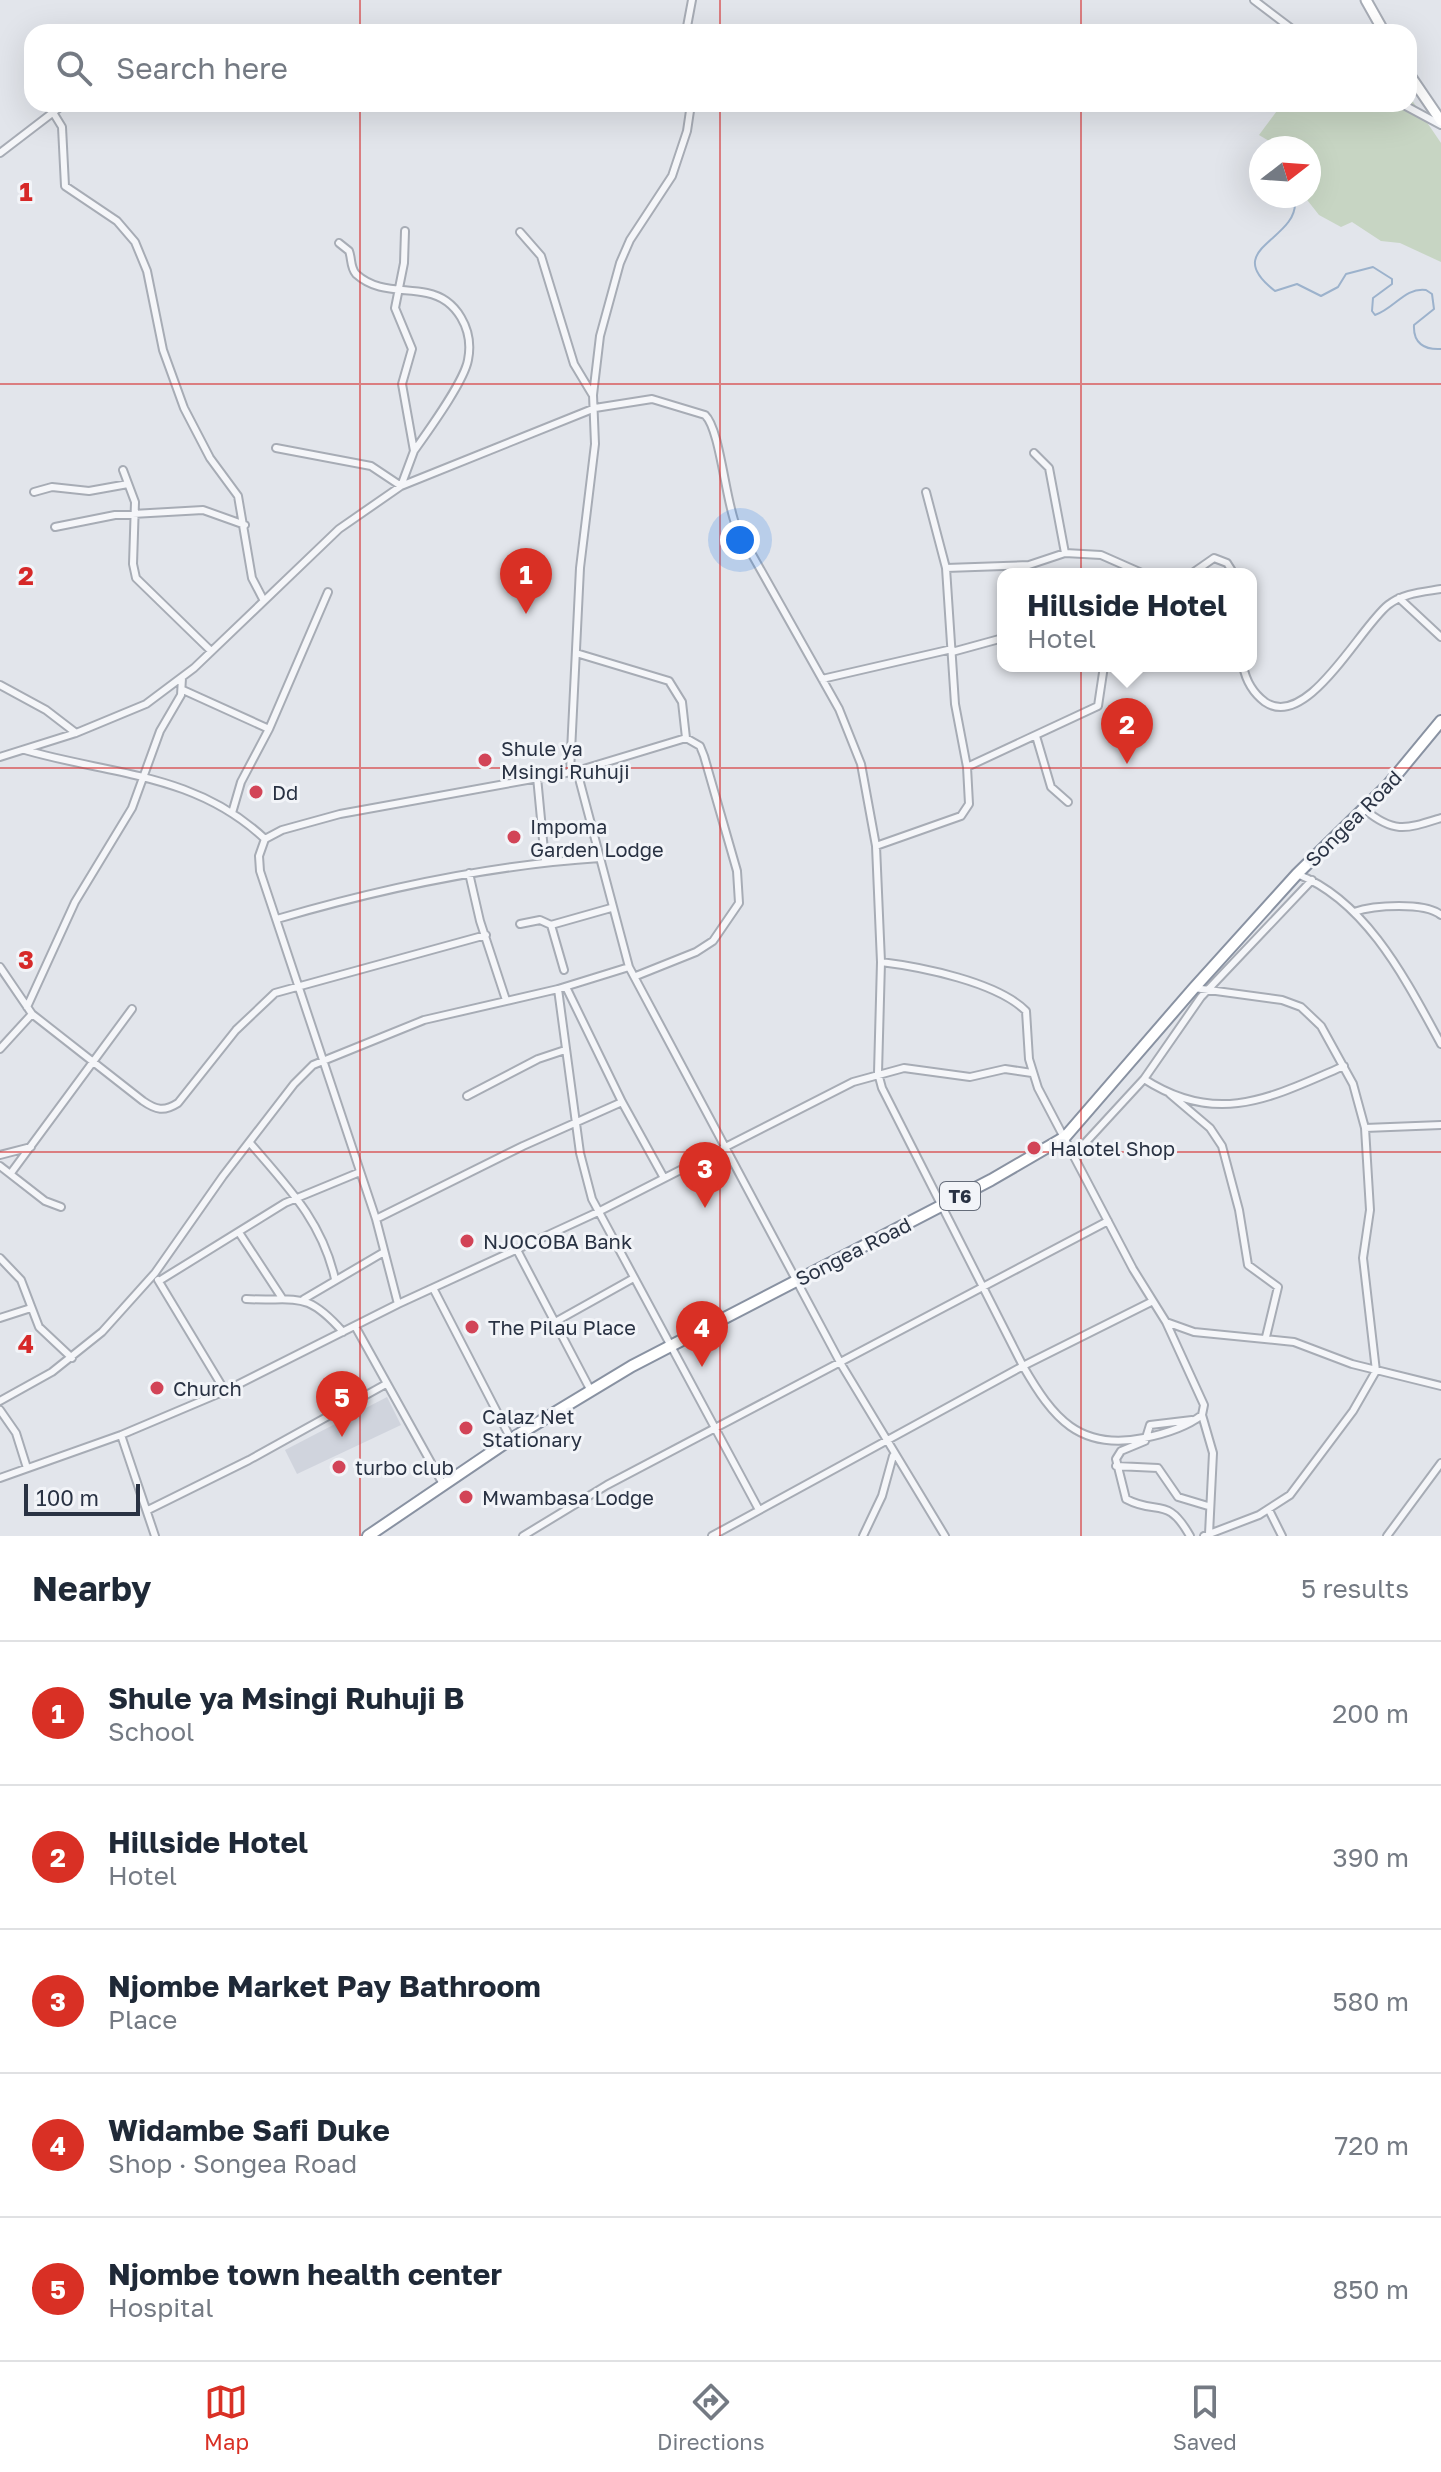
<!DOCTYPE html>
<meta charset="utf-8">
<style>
:root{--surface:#fff;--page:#f6f6f7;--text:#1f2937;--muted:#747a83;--line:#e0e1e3;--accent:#d93025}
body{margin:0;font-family:"Golos Text",sans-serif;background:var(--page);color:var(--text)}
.compass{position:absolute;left:1249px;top:136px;width:72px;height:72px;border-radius:50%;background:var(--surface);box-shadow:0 8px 32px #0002;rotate:73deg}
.scale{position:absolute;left:24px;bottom:20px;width:116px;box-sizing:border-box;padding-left:8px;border:4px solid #293243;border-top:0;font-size:22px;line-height:28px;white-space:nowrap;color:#293243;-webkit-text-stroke:6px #f2f4f8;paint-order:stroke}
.you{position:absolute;left:740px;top:540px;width:28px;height:28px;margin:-20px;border:6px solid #fff;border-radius:50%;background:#1a73e8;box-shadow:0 0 0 12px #1a73e833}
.badge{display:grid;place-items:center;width:52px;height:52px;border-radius:50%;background:var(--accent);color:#fff;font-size:26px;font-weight:700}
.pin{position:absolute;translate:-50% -66px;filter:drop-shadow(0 2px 4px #0008)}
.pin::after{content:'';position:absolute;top:42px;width:28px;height:24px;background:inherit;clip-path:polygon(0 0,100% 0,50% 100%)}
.popup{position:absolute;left:997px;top:568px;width:260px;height:104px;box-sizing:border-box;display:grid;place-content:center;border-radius:16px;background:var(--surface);filter:drop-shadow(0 2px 6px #0005);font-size:26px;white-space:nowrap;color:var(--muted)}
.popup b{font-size:30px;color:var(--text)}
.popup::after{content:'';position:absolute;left:50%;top:100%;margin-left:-16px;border:16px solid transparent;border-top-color:var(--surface)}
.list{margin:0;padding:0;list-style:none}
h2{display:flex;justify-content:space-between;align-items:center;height:104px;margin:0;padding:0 32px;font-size:34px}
h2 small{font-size:26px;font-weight:400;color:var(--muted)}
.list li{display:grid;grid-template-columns:52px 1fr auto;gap:24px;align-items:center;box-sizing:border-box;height:144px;padding:0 32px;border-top:2px solid var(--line)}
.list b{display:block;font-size:30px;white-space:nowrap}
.list p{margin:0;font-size:26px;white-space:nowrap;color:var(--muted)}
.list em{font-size:26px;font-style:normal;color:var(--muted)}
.icon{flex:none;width:44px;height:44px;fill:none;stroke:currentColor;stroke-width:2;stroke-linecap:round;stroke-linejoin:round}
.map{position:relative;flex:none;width:1441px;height:1536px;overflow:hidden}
.search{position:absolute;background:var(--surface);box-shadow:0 8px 32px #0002;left:24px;right:24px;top:24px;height:88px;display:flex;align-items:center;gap:20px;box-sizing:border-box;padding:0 28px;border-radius:24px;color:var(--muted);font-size:30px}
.sheet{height:824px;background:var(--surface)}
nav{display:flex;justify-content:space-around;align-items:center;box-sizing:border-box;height:112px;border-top:2px solid var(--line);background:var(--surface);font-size:22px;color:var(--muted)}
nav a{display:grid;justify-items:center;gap:4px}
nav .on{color:var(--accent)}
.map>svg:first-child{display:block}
.built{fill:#d0d4dd}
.green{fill:#c7d5c3}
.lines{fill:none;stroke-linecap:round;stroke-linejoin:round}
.stream{stroke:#9cb2cc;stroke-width:2}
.minor-casing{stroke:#a7acb5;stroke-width:10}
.secondary-casing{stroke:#a7acb5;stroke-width:13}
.trunk-casing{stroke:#8992a2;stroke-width:14}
.minor{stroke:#f5f6f9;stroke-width:6}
.secondary{stroke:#fff;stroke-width:9}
.trunk{stroke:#fff;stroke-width:10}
.grid{fill:none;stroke:#d62828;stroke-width:2;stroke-opacity:0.55}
.poi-dot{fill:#d24457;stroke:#f2f4f8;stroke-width:3}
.labels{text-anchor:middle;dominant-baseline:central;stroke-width:6;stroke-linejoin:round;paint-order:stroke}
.shield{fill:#f2f4f8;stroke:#656c79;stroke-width:2}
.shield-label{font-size:18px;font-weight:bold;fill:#293243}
.poi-label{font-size:20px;fill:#293243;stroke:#f2f4f8;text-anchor:start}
.street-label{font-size:20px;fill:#293243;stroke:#f2f4f8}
.grid-label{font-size:26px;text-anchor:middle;font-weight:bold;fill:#d62828;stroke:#f2f4f8;stroke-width:6;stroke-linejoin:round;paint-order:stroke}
</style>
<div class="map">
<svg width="1441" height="1536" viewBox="0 0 1441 1536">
<rect width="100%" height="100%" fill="#e2e5eb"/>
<!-- built -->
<path class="built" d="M 387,1397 L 401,1425 L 297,1474 L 285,1450 Z"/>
<!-- green -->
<path class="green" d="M 1409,96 L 1441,143 L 1441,262 L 1400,243 L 1381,241 L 1352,222 L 1341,227 L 1319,215 L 1304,196 L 1309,196 L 1309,148 L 1281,148 L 1259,135 L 1282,104 L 1409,104 Z"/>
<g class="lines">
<!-- stream -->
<path class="stream" d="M 1295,201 C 1298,241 1219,248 1275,291 L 1297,284 L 1321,296 L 1338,287 L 1346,274 L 1373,267 L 1392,279 L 1392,284 L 1373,298 L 1372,311 L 1375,315 C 1394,309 1405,287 1426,290 L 1432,294 L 1434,309 L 1414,325 C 1413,343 1424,350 1441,349"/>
<!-- minor casing -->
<g class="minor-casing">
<path id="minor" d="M 1254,0 L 1296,32
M 686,32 L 692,0
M 1402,104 L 1441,125
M 54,114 L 62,127 L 65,186 L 117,221 L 135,242 L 147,271 L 163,350 L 184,408 L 210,458 L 238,496 L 252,578 L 264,601
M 0,153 L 64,104
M 520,232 L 541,256 L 574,364 L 592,394
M 339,243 L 349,251 C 352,259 350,267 356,274 C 377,293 402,288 427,293 C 457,299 474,330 468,360 C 464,382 428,431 414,451
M 276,448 L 371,466 L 401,486 L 414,451 L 402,384 L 412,349 L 395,308 L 404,263 L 405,231
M 1034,453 L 1049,468 L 1065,553
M 123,470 L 135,502 L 133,564 L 136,578 L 211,651
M 34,492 L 52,487 L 89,491 L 128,484
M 55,527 L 115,515 L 203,510 L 245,525
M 946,568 L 1029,565 L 1065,553 L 1101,555 L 1144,574
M 1191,574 L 1214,558 L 1227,563 L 1234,574
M 1399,598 L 1441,637
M 952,652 L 1003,638
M 576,653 L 669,681 L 682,702 L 686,738
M 1243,666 C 1246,681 1253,693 1265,702 C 1307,731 1360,627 1388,605 C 1403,593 1423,592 1441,589
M 822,679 L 952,649
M 0,685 L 46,710 L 76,733
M 183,690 L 269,729
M 1036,736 L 1051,787 L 1068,802
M 25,750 C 111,775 195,773 265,839
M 0,757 L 76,733 L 146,704 L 194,668 L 339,529 L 401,486 L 595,408 L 652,399 L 705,415 C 720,429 725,498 736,526 L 839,709 L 861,764 L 876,846 L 881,962 L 878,1073 L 882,1088 L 1023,1366 C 1053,1418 1079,1451 1144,1438 C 1164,1434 1185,1428 1202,1415 L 1204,1405 L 1166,1322
M 967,767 L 1098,706 L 1104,666
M 577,771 L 629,967 L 841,1364 L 945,1536
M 570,772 L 580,568 L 595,444 L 593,395 L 600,336 L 620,263 L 630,240 L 672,176 L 687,131 L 691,104
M 537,777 L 545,861
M 1364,809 C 1394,834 1406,829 1441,818
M 232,813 L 241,782 L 269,729 L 328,592
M 876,846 L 961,816 L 969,804 L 967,767 L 955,704 L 946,568 L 926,492
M 469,873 L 480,921 L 506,1000
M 1297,874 C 1367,901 1407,982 1441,1044
M 1354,912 C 1374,905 1425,902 1441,915
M 277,919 C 383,888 490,865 600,858
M 520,924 L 540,920 L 551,925 L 611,908
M 551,925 L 564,970
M 881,962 C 922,967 997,982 1026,1011 L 1029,1059 L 1038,1088 L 1133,1269 L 1166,1322 L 1194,1332 L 1294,1342 L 1352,1364 L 1441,1386
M 0,967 L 32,1014 L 143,1101 C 156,1110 164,1112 178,1103 L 236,1030 L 275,993 L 486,935
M 566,987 L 622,1102 L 664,1178
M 1194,988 L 1282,1000 L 1301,1007 L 1321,1026 L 1353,1084 L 1365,1128 L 1370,1210 L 1363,1258 L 1376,1371 L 1353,1411 L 1290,1495 L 1259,1515 L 1204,1536
M 558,989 L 580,1153 L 592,1199 L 758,1508
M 27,1007 L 75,902 L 132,808 L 160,731 L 181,695 L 182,678
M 0,1049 L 32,1014
M 1144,1079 C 1218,1127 1272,1097 1344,1066
M 1170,1094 L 1210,1128 L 1222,1146 L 1239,1210 L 1248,1265 L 1278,1287 L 1266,1337
M 467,1096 L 538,1059 L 565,1050
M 1365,1128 L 1441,1125
M 250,1143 C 287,1186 322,1221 335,1279
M 0,1155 L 31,1147
M 1074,1155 L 1144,1079 L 1201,997 L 1312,880
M 0,1166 L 45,1201 L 61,1207
M 11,1173 L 132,1009
M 376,1219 L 523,1146 L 622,1102
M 240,1234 L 282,1298
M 517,1250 L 591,1391
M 0,1258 L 21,1280 L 39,1327 L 72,1358
M 158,1280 L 225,1391
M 159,1281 L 285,1203 L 360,1172
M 433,1288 L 511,1439
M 246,1299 C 297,1302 305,1289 343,1332
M 304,1299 L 384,1252
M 398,1304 L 376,1219 L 260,871 L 259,856 L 265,839 L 282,830 L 340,814 L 577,771 L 686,738 L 700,746 L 704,756 L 737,871 L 739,903 L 713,941 L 696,952 L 636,976
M 0,1318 L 31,1308
M 555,1322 L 632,1279
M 355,1326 L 444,1486
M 0,1401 L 52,1372 L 102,1332 L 155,1273 L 223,1176 L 294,1084 L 313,1065 L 424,1020 L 558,989 L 629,967
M 0,1410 L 16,1433 L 27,1468
M 1202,1415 L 1213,1453 L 1209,1534
M 121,1435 L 155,1536
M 1116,1466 L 1158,1468 L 1178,1497 L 1208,1506
M 0,1478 L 121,1435 L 225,1391 L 398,1304 L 598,1212 L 853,1082 L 904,1068 L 970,1077 L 1005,1069 L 1032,1073
M 148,1510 L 249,1460 L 386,1384
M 1269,1510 L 1282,1536
M 523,1536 L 607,1485 L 1108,1221
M 712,1536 L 1023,1366 L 1151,1302
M 863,1536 L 882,1496 L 893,1456
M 1190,1536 C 1167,1495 1158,1516 1126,1499 L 1116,1459 L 1121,1451 L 1145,1441 L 1150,1425 L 1192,1420
M 1387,1536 L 1441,1463"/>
</g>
<!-- secondary casing -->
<g class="secondary-casing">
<path id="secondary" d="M 1366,0 L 1384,32
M 1409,74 L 1441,121"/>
</g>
<!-- trunk casing -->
<g class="trunk-casing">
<path id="trunk" d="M 368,1536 L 511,1439 L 632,1366 L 991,1180 L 1065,1137 L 1194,988 L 1297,874 L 1388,785 L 1441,721"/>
</g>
<!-- minor -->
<use href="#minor" class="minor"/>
<!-- secondary -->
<use href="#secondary" class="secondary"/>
<!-- trunk -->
<use href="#trunk" class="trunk"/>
</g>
<!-- grid -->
<path class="grid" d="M 360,0 L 360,32M 720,0 L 720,32M 1081,0 L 1081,32M 360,104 L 360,1536M 720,104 L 720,1536M 1081,104 L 1081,1536M 0,384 L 1441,384M 0,768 L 1441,768M 0,1152 L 1441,1152"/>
<!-- markers -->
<g class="poi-dot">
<circle cx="485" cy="760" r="8"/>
<circle cx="256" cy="792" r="8"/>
<circle cx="514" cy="837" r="8"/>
<circle cx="1034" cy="1148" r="8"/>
<circle cx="467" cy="1241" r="8"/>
<circle cx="472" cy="1327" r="8"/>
<circle cx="157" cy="1388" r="8"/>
<circle cx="466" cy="1428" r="8"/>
<circle cx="339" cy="1467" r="8"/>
<circle cx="466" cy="1497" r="8"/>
</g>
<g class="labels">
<!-- shield labels -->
<rect class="shield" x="940" y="1182" width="40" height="28" rx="6"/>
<g class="shield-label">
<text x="960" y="1196">T6</text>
</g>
<!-- poi labels -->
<g class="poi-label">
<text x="501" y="748">Shule ya<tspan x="501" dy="23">Msingi Ruhuji</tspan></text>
<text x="272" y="792">Dd</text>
<text x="530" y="826">Impoma<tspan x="530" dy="23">Garden Lodge</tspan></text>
<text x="1050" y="1148">Halotel Shop</text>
<text x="483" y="1241">NJOCOBA Bank</text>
<text x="488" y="1327">The Pilau Place</text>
<text x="173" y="1388">Church</text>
<text x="482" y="1416">Calaz Net<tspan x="482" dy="23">Stationary</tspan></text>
<text x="355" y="1467">turbo club</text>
<text x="482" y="1497">Mwambasa Lodge</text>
</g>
<!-- street labels -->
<g class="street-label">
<text transform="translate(1353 818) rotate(-45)">Songea Road</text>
<text transform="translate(853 1251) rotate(-27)">Songea Road</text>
</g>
</g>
<g class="grid-label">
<text x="26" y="201">1</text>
<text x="26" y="585">2</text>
<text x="26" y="969">3</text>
<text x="26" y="1353">4</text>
</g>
</svg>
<svg class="compass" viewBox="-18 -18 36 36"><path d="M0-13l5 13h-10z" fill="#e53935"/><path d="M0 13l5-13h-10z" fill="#747a83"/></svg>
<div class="scale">100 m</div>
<div class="you"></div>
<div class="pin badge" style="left:526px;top:614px">1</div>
<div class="pin badge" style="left:1127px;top:764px">2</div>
<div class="popup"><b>Hillside Hotel</b>Hotel</div>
<div class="pin badge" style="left:705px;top:1208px">3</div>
<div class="pin badge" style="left:702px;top:1367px">4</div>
<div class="pin badge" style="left:342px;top:1437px">5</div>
<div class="search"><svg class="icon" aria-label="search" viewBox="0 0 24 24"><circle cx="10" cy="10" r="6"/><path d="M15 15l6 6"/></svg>Search here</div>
</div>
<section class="sheet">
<h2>Nearby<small>5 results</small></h2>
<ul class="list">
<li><span class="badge">1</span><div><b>Shule ya Msingi Ruhuji B</b><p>School</p></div><em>200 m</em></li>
<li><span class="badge">2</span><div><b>Hillside Hotel</b><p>Hotel</p></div><em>390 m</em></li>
<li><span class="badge">3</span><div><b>Njombe Market Pay Bathroom</b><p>Place</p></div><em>580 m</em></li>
<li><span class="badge">4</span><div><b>Widambe Safi Duke</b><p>Shop · Songea Road</p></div><em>720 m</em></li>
<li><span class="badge">5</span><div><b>Njombe town health center</b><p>Hospital</p></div><em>850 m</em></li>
</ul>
</section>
<nav>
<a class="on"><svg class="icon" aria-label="map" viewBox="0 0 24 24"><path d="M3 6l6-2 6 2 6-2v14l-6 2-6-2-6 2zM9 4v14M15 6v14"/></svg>Map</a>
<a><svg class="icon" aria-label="directions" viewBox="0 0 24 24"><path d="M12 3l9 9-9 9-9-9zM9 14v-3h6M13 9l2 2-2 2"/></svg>Directions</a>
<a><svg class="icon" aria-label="saved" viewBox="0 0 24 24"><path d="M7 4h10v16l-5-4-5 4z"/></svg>Saved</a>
</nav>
